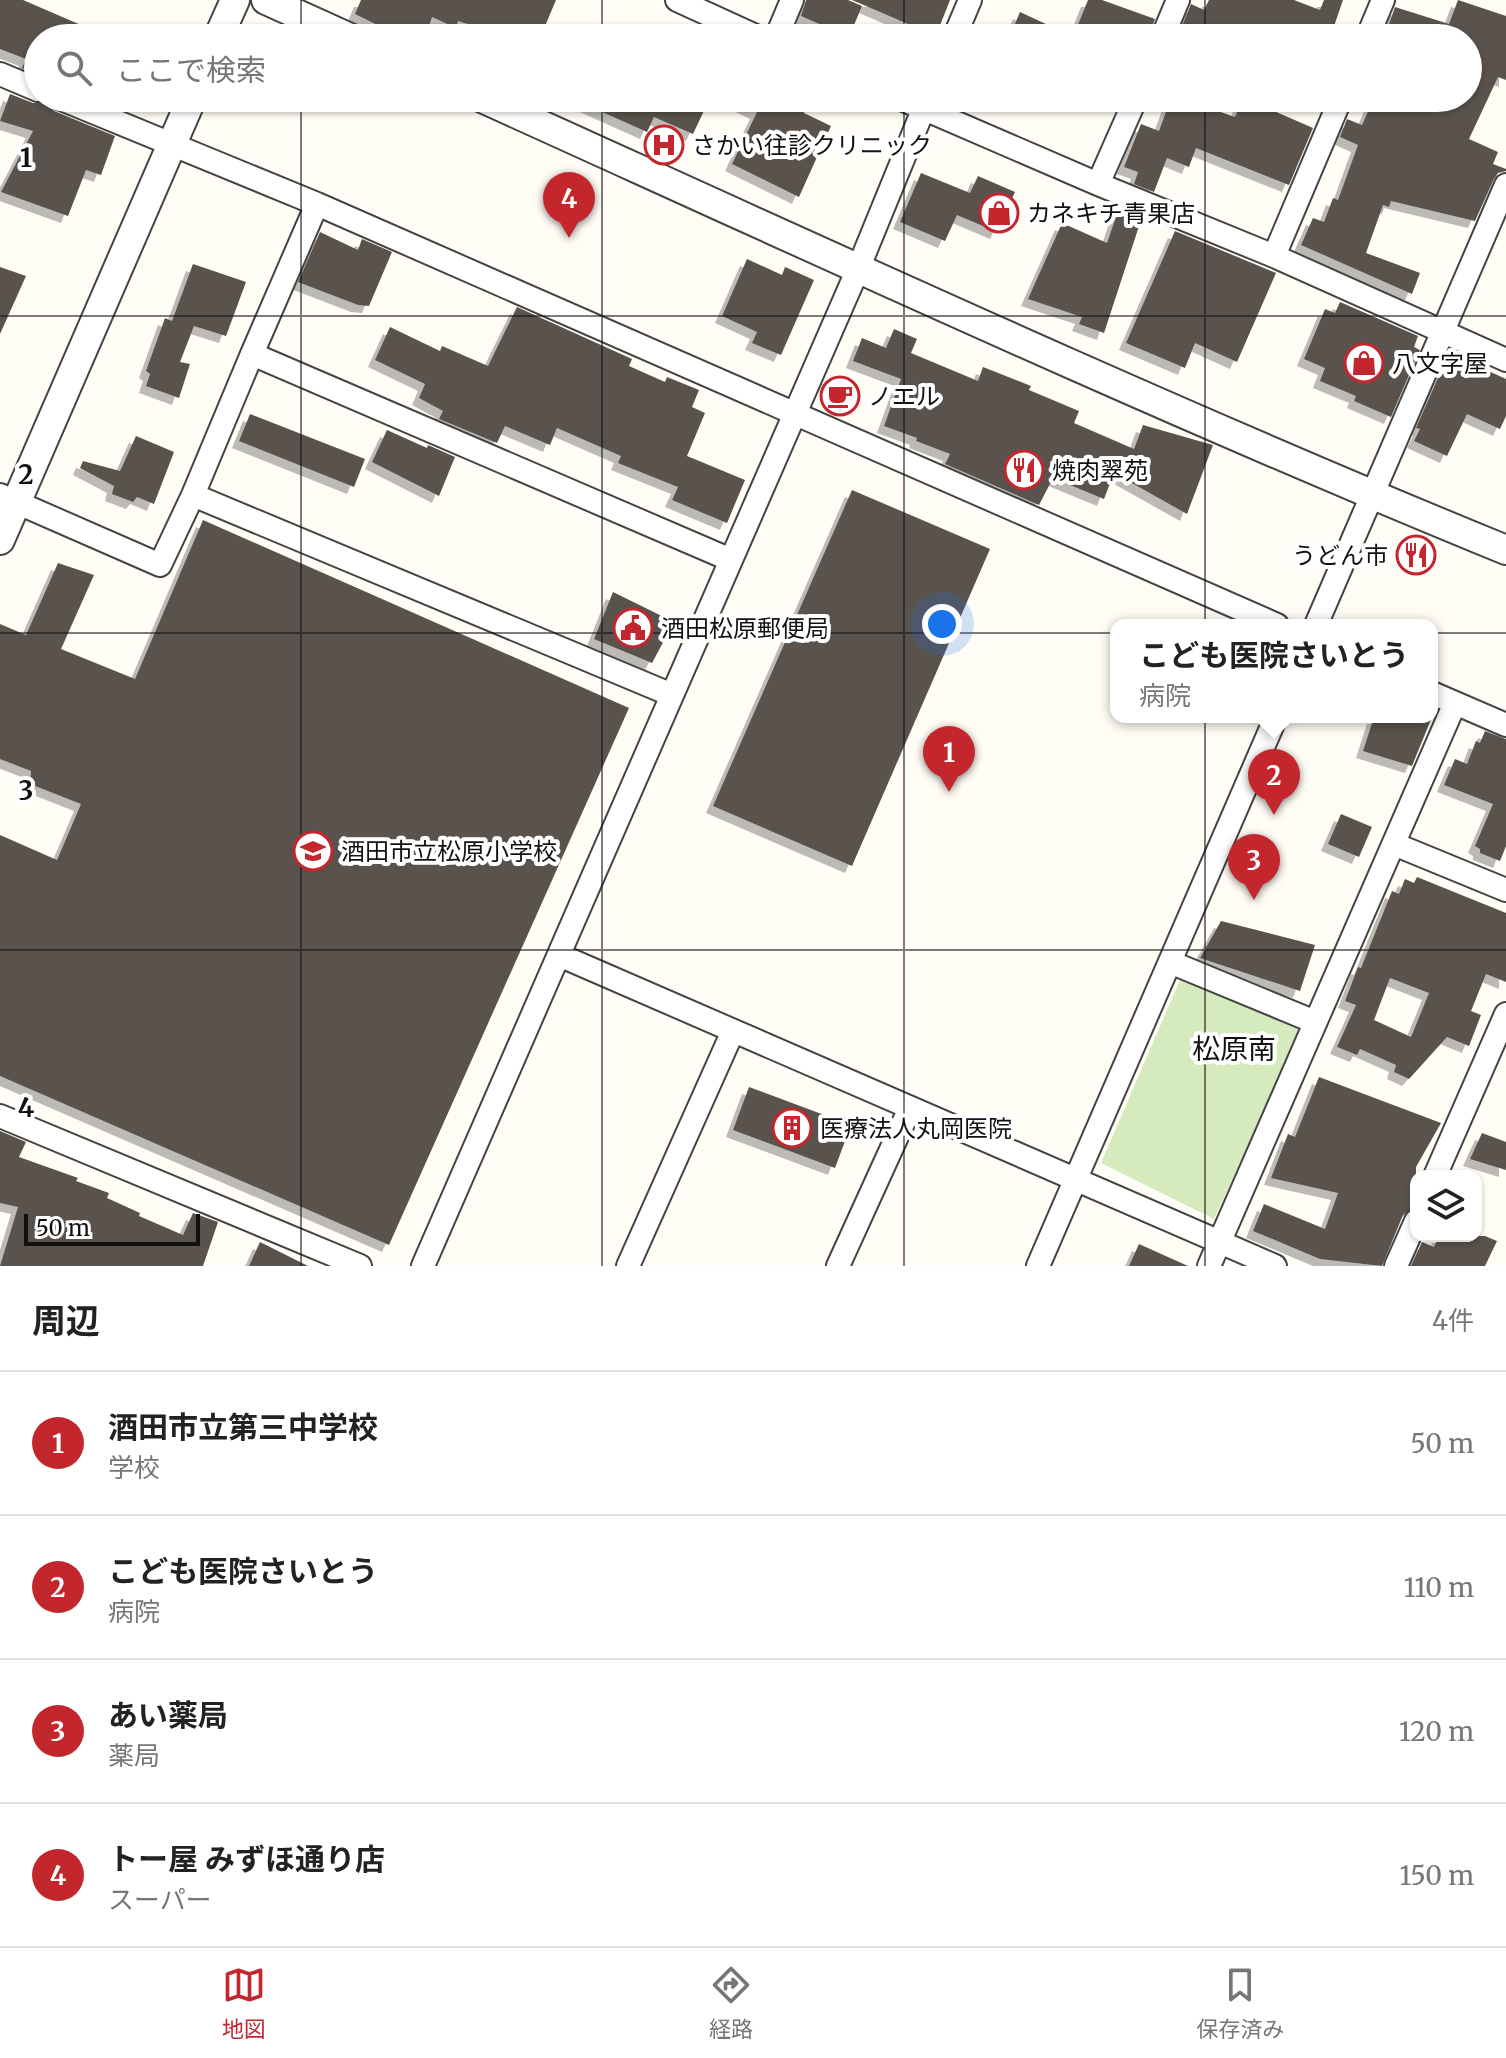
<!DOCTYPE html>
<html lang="ja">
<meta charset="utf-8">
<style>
:root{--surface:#fff;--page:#f2f2f2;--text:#222;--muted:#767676;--line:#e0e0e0;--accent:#c4262e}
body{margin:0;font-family:Merriweather,"Noto Sans JP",serif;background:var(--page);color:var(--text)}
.controls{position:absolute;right:24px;bottom:24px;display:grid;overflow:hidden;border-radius:16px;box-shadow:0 2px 6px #0004}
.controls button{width:72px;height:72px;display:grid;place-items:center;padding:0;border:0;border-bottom:2px solid var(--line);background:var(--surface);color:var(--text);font:40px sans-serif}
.scale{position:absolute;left:24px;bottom:20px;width:176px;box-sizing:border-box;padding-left:8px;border:4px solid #111;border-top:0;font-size:22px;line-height:28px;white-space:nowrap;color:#111;-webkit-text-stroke:6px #fff;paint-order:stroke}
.you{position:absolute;left:942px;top:624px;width:28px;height:28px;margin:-20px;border:6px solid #fff;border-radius:50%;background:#1a73e8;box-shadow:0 0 0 12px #1a73e833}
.badge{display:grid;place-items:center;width:52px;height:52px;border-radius:50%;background:var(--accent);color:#fff;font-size:26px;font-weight:700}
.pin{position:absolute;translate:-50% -66px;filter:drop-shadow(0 2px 4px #0008)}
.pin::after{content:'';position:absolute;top:42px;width:28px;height:24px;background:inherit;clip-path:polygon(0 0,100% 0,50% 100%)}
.popup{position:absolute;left:1110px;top:619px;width:328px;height:104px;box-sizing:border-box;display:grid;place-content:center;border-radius:16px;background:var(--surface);filter:drop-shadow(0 2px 6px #0005);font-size:26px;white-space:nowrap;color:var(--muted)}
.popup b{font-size:30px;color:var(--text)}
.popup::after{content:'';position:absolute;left:50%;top:100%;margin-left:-16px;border:16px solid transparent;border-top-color:var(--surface)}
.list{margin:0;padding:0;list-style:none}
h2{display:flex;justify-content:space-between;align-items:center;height:104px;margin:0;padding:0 32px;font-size:34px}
h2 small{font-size:26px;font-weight:400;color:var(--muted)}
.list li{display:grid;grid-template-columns:52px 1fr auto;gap:24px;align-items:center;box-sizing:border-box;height:144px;padding:0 32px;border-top:2px solid var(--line)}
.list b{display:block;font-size:30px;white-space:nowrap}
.list p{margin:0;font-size:26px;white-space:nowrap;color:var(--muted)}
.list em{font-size:26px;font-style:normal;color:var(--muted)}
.icon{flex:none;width:44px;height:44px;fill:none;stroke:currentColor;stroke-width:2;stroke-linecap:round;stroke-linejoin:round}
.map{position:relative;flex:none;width:1506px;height:1266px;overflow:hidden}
.search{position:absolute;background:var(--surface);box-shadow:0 2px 6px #0004;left:24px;right:24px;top:24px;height:88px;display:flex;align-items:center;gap:20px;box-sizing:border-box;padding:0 28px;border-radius:44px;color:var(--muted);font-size:30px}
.sheet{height:680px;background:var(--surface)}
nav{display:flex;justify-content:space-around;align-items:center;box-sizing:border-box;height:112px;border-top:2px solid var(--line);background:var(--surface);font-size:22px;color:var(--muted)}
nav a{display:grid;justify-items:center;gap:4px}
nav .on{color:var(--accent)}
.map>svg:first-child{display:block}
.green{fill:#d5ebbd}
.building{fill:#5a524d;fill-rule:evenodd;filter:url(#shadow)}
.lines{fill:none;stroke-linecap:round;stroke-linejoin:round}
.minor-casing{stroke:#444;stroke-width:26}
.tertiary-casing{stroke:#444;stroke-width:32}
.minor{stroke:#fff;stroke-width:22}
.tertiary{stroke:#fff;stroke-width:28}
.grid{fill:none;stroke:#111;stroke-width:2;stroke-opacity:0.55}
.labels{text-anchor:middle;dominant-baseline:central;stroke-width:8;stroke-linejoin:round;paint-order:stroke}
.poi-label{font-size:24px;fill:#111;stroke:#fff;text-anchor:start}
.quarter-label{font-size:28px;fill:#111;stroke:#fff}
.grid-label{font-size:26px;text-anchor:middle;font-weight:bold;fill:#111;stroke:#fff;stroke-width:8;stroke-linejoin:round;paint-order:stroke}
</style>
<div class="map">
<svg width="1506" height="1266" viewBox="0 0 1506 1266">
<defs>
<filter id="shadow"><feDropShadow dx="-7" dy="7" stdDeviation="0" flood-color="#0004"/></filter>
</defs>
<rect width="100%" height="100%" fill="#fffdf5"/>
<!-- green -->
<path class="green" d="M 1180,980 L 1303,1026 L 1214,1219 L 1101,1163 Z"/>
<!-- building -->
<path class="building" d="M 0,0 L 23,0 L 111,38 L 38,38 L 38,75 L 22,68 L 26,59 L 0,49 Z
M 361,0 L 556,0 L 540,38 L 503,38 L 474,26 L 458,21 L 456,28 L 432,17 L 425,38 L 404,38 L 355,14 Z
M 806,0 L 848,0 L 862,6 L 849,37 L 801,16 Z
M 852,0 L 950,0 L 935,38 L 901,38 L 908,24 Z
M 1088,0 L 1102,0 L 1155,19 L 1148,38 L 1141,38 L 1117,27 L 1113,38 L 1103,38 L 1077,27 Z
M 1209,0 L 1294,0 L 1320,10 L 1324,0 L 1343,0 L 1330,38 L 1261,38 L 1230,24 L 1223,38 L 1177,38 L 1191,4 L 1204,10 Z
M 1458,0 L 1506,16 L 1506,80 L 1498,77 L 1469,139 L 1498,152 L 1493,164 L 1506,169 L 1506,171 L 1498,173 L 1494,179 L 1475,221 L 1391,201 L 1389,207 L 1383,205 L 1366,253 L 1420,273 L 1412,294 L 1301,245 L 1313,218 L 1324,222 L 1333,198 L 1338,200 L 1358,145 L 1340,137 L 1347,119 L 1362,125 L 1374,98 L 1403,109 L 1408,98 L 1468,98 L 1468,38 L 1384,38 L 1395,7 L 1449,24 Z
M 1020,12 L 1076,38 L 1009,38 Z
M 10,94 L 33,103 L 46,102 L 54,111 L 115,136 L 101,175 L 86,170 L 68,216 L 1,192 L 33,131 L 0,121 Z
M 571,98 L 710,98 L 693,134 L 654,117 L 647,132 Z
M 728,98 L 806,98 L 804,113 L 831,126 L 799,197 L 732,164 L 757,112 Z
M 1171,98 L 1180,98 L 1235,117 L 1243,98 L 1269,98 L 1265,107 L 1313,128 L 1289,185 L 1196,148 L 1189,167 L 1167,158 L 1154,192 L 1134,184 L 1138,172 L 1124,167 L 1141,124 L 1159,131 Z
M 921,173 L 970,193 L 978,176 L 1015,192 L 997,232 L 957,215 L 945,241 L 900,222 Z
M 1124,210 L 1142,217 L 1104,333 L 1079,324 L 1082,317 L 1028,299 L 1062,223 L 1107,243 L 1118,211 L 1123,213 Z
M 1175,231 L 1276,273 L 1237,362 L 1195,343 L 1185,368 L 1126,343 Z
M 320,232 L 358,250 L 362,239 L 392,252 L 369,306 L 358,305 L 298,282 Z
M 747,259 L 782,275 L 785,267 L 814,280 L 781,355 L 752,343 L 757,332 L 722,316 Z
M 193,264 L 246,282 L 226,336 L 194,326 L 180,362 L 190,364 L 179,398 L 146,386 L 150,374 L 146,371 L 165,318 L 172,321 Z
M 0,267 L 26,276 L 0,334 Z
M 1340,302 L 1418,336 L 1414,347 L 1420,350 L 1391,417 L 1354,401 L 1356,396 L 1320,381 L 1325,368 L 1304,359 L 1325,309 L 1335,313 Z
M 517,307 L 632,359 L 629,366 L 665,382 L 667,377 L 699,390 L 692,407 L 705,413 L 687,456 L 745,480 L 727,523 L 672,500 L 678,487 L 618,463 L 621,456 L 557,428 L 550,445 L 505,426 L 497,443 L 439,419 L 443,411 L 419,398 L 425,384 L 375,360 L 390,327 L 440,351 L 442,346 L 488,366 Z
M 894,329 L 917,339 L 911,353 L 978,381 L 983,367 L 1031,386 L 1029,390 L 1079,411 L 1074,423 L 1134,449 L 1143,425 L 1213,445 L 1187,514 L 1114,473 L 1104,499 L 1053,478 L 1039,505 L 945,464 L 950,454 L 916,441 L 917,438 L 884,426 L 901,379 L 853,361 L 862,338 L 886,348 Z
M 1449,353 L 1506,379 L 1506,416 L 1500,429 L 1467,414 L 1447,456 L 1414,441 L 1420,429 L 1416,428 Z
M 250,414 L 365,459 L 354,487 L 239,441 Z
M 387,430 L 427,448 L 428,445 L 455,457 L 439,496 L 372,462 Z
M 136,436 L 174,452 L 154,504 L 137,497 L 133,502 L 112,494 L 114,486 L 80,468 L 83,461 L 120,471 Z
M 852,490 L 990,549 L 852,866 L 713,806 Z
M 203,520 L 629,708 L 389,1245 L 0,1076 L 0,835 L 57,860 L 81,804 L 30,784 L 31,771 L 0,759 L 0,624 L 26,635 L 58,563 L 94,575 L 61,649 L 135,679 Z
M 613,592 L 674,622 L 652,663 L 594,639 Z
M 1374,717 L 1432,717 L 1412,766 L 1363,751 Z
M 1485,731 L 1506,739 L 1506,846 L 1500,861 L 1480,853 L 1480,849 L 1475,846 L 1493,804 L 1444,785 L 1455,759 L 1467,764 L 1476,741 L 1480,743 Z
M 1341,814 L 1372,827 L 1359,857 L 1328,844 Z
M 1417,877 L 1506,913 L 1506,982 L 1486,974 L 1471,1011 L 1481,1015 L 1469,1046 L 1447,1037 L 1409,1079 L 1394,1072 L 1396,1065 L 1360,1049 L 1357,1055 L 1337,1047 L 1356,1005 L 1345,1001 L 1358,967 L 1361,968 L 1392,891 L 1399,894 L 1405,879 L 1414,883 ZM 1390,978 L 1429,993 L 1411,1037 L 1374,1020 Z
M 1221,921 L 1315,945 L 1300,991 L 1200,958 Z
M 1319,1077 L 1441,1123 L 1416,1167 L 1416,1197 L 1412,1208 L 1403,1215 L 1382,1266 L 1320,1259 L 1253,1231 L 1264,1204 L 1325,1229 L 1338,1193 L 1271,1178 L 1288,1134 L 1295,1137 Z
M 749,1087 L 851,1125 L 835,1168 L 733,1130 Z
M 0,1131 L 26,1142 L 19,1157 L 78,1178 L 76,1181 L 109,1193 L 107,1198 L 140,1213 L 139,1216 L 183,1235 L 193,1213 L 218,1222 L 203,1266 L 0,1266 L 18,1207 L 0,1203 Z
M 1482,1133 L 1506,1142 L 1506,1170 L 1470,1159 Z
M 1439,1236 L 1485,1236 L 1497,1241 L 1485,1266 L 1411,1266 L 1422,1242 L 1434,1247 Z
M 260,1242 L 308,1266 L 249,1266 Z
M 1139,1244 L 1188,1266 L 1129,1266 Z"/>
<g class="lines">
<!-- minor casing -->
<g class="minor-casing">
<path id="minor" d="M 677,0 L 760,38
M 776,38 L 792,0
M 954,38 L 970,0
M 1162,38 L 1178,0
M 1367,38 L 1383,0
M 0,74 L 38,90
M 59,98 L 317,204 L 1277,625
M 899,98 L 1098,184 L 1274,256 L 1506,360
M 1098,184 L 1136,98
M 1274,256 L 1341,98
M 252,354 L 317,204
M 0,495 L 160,565 L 193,495 L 672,695
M 193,495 L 252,354 L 731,560
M 1316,625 L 1506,185
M 1432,693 L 1506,725
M 1394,844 L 1506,890
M 559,955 L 1275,1266
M 1170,962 L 1315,1022
M 0,1116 L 360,1266
M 1435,1176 L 1506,1014
M 423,1266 L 858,269 L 928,98
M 628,1266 L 733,1031
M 838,1266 L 910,1108
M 1038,1266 L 1276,717
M 1209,1266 L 1455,703
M 1396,1266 L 1416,1221"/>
</g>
<!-- tertiary casing -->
<g class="tertiary-casing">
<path id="tertiary" d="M 266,0 L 350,38
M 218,38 L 235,0
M 482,98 C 822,252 1161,409 1506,550
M 0,540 L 192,98"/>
</g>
<!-- minor -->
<use href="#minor" class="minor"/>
<!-- tertiary -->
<use href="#tertiary" class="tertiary"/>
</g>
<!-- grid -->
<path class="grid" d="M 301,0 L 301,38M 602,0 L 602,38M 904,0 L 904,38M 1205,0 L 1205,38M 301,98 L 301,1266M 602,98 L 602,1266M 904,98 L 904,1266M 1205,98 L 1205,1266M 0,316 L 1506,316M 0,633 L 1506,633M 0,950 L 1506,950"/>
<!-- icons -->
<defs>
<g id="hospital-ring" transform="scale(2)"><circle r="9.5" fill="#fff" stroke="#c4262e" stroke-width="1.5"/><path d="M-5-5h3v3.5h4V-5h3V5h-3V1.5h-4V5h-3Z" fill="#c4262e"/></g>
<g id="shop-ring" transform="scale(2)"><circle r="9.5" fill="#fff" stroke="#c4262e" stroke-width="1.5"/><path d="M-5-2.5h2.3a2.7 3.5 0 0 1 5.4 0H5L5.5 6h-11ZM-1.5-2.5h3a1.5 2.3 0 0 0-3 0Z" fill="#c4262e"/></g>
<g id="cafe-ring" transform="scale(2)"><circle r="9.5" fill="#fff" stroke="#c4262e" stroke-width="1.5"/><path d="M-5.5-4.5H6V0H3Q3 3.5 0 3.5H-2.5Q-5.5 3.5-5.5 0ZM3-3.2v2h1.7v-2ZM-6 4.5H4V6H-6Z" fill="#c4262e"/></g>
<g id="restaurant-ring" transform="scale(2)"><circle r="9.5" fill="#fff" stroke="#c4262e" stroke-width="1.5"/><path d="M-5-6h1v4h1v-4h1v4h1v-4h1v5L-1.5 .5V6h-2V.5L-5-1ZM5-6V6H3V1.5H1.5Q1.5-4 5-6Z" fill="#c4262e"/></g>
<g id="civic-ring" transform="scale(2)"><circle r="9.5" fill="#fff" stroke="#c4262e" stroke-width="1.5"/><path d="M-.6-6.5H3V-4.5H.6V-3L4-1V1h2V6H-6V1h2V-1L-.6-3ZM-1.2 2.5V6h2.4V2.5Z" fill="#c4262e"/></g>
<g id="school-ring" transform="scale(2)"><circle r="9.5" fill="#fff" stroke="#c4262e" stroke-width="1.5"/><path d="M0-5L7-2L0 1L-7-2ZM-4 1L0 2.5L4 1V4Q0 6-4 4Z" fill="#c4262e"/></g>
<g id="building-ring" transform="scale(2)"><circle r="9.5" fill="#fff" stroke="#c4262e" stroke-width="1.5"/><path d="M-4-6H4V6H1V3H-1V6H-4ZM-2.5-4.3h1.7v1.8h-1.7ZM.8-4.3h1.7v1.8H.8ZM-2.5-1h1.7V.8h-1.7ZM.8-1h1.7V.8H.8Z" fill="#c4262e"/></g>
</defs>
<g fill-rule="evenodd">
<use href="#hospital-ring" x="664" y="145"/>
<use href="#shop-ring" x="999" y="213"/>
<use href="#shop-ring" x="1364" y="363"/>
<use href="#cafe-ring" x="840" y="396"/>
<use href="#restaurant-ring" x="1024" y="470"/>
<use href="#restaurant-ring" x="1416" y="555"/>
<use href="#civic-ring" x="633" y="628"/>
<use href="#school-ring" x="313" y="851"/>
<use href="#building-ring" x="792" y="1128"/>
</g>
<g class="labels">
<!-- poi labels -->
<g class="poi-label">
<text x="692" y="145">さかい往診クリニック</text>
<text x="1027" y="213">カネキチ青果店</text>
<text x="1392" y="363">八文字屋</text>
<text x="868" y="396">ノエル</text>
<text x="1052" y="470">焼肉翠苑</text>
<text x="1388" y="555" text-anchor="end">うどん市</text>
<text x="661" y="628">酒田松原郵便局</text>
<text x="341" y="851">酒田市立松原小学校</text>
<text x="820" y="1128">医療法人丸岡医院</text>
</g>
<!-- quarter labels -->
<g class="quarter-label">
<text x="1234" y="1049">松原南</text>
</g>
</g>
<g class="grid-label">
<text x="26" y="167">1</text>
<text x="26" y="484">2</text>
<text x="26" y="800">3</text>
<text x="26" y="1117">4</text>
</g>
</svg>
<div class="controls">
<button><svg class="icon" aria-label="layers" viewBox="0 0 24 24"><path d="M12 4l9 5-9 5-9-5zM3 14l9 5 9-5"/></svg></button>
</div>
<div class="scale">50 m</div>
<div class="you"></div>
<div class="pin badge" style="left:949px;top:792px">1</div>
<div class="pin badge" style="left:1274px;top:815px">2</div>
<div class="popup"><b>こども医院さいとう</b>病院</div>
<div class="pin badge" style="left:1254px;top:900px">3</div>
<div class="pin badge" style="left:569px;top:238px">4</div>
<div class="search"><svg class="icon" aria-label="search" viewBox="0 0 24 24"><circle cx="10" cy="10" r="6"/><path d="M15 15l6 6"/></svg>ここで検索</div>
</div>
<section class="sheet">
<h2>周辺<small>4件</small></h2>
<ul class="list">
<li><span class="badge">1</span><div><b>酒田市立第三中学校</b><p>学校</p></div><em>50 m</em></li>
<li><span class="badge">2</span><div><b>こども医院さいとう</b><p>病院</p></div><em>110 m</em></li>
<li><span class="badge">3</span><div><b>あい薬局</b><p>薬局</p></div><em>120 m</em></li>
<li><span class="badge">4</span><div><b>トー屋 みずほ通り店</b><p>スーパー</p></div><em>150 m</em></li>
</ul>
</section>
<nav>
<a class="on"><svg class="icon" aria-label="map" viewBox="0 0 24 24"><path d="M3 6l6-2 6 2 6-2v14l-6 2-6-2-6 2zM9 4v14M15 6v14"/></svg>地図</a>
<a><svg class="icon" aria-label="directions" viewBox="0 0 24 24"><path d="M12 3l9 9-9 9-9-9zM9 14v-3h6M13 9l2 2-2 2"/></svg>経路</a>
<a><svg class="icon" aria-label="saved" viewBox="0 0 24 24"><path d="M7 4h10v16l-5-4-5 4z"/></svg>保存済み</a>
</nav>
